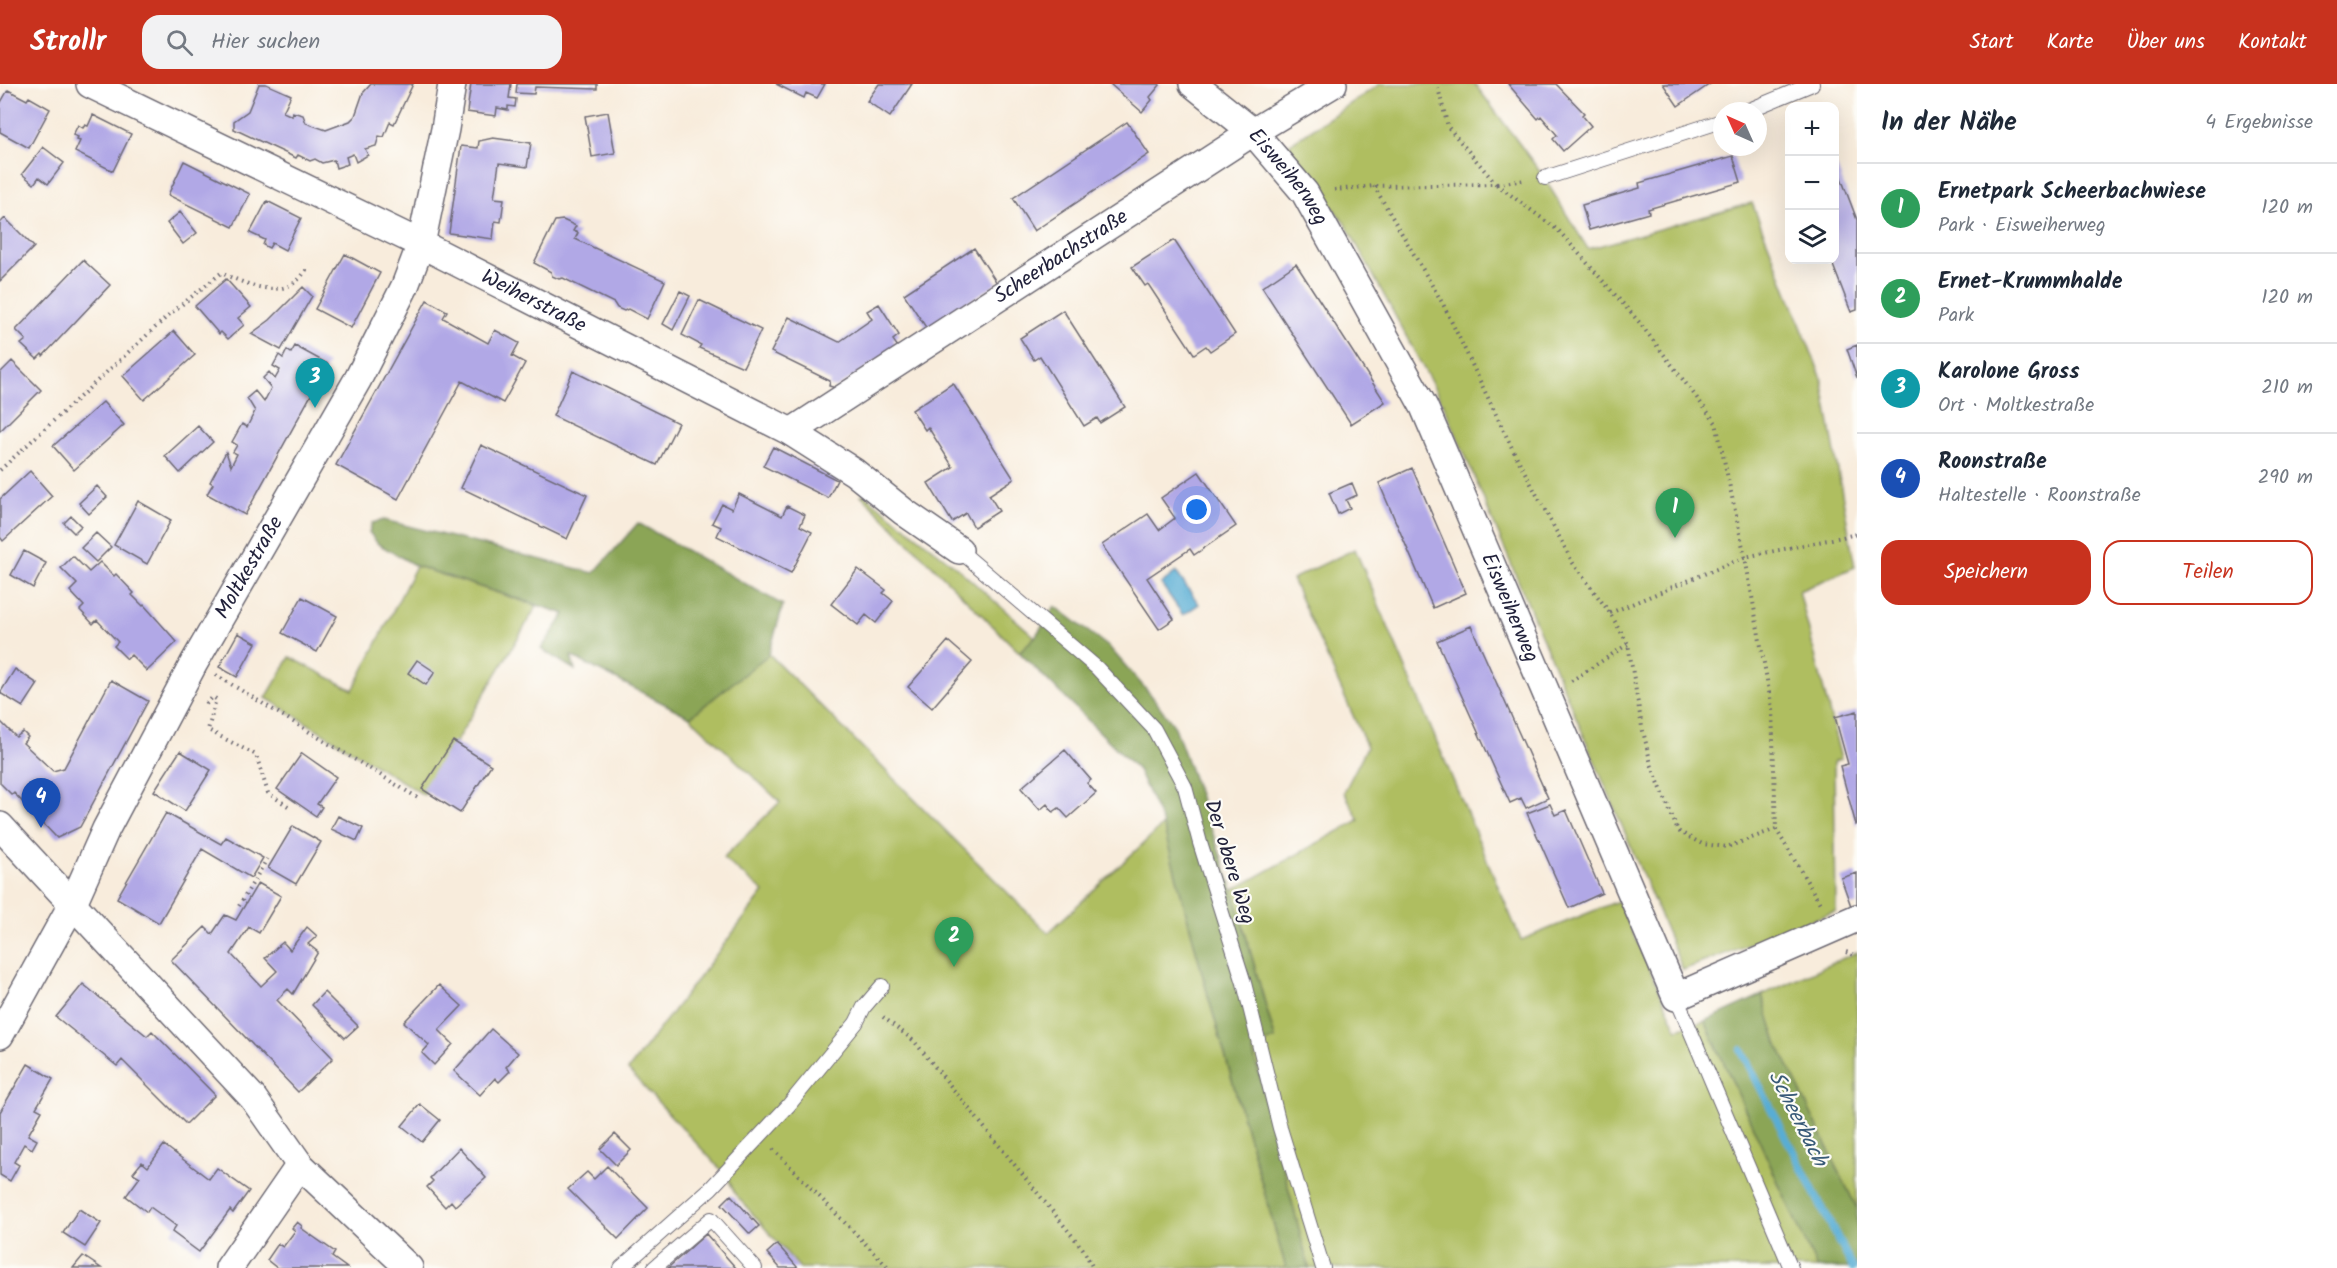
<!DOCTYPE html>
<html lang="de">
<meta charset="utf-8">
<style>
:root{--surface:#fff;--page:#f2f2f3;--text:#1f2937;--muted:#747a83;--line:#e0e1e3;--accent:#c8321e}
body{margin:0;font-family:Kalam,sans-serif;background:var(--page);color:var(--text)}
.controls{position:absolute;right:18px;top:18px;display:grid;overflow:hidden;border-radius:12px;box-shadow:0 6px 24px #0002}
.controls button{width:54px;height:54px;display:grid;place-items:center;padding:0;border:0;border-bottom:2px solid var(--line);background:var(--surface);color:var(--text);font:30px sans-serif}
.compass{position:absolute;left:1713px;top:18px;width:54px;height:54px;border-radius:50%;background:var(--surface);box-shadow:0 6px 24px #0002;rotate:315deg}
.you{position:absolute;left:1197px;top:426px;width:21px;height:21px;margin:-15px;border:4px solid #fff;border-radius:50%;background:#1a73e8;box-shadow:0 0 0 9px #1a73e833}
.badge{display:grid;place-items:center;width:39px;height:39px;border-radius:50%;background:var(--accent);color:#fff;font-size:20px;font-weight:700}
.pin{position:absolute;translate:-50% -50px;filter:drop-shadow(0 2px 3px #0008)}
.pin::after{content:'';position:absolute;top:32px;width:21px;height:18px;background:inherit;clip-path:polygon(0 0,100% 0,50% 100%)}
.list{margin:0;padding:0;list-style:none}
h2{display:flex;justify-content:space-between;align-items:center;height:78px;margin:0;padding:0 24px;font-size:26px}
h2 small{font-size:20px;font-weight:400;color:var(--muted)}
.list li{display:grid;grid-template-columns:39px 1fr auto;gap:18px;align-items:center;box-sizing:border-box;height:90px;padding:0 24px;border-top:2px solid var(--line)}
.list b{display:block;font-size:22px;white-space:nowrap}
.list p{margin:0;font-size:20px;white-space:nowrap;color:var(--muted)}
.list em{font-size:20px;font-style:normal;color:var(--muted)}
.actions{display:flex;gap:12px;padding:18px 24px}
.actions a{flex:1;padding:14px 0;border:2px solid var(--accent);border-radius:18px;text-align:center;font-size:21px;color:var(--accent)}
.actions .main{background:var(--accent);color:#fff}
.icon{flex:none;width:33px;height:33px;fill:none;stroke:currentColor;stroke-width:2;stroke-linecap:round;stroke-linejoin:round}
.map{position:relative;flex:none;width:1857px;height:1184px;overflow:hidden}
header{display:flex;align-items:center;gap:36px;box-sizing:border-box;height:84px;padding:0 30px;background:var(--accent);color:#fff}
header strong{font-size:28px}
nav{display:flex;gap:33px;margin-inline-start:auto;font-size:21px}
.search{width:420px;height:54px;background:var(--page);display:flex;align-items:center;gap:15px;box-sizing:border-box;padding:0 21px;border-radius:18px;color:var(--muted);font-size:22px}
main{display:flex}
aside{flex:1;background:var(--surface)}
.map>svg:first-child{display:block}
.green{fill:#afbe61;stroke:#68704e;stroke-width:1.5}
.forest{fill:#8ba557;stroke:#566449;stroke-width:1.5}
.water{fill:#58add4;stroke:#3d6888;stroke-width:1.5}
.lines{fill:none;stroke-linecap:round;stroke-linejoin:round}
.stream{stroke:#58add4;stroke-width:8}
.building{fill:#b1a8e6}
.service-casing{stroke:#6d6973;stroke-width:16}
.minor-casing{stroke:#6d6973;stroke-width:30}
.path{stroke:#6d6973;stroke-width:4;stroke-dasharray:1.5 4.5;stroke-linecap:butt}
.service{stroke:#fff;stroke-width:14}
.minor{stroke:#fff;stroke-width:27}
.labels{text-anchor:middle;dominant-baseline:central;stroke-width:4.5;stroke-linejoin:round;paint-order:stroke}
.street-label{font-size:21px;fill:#22223b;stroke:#fdfcf7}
.water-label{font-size:22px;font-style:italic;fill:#385a78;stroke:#fdfcf7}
</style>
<header>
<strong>Strollr</strong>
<div class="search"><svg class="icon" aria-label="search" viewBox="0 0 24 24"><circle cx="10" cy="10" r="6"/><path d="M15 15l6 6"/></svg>Hier suchen</div>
<nav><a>Start</a><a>Karte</a><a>Über uns</a><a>Kontakt</a></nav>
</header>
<main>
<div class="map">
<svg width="1857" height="1184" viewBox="0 0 1857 1184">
<rect width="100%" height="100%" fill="#fdfcf7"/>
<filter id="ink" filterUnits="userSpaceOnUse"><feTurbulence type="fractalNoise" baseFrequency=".0167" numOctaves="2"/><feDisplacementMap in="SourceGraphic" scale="12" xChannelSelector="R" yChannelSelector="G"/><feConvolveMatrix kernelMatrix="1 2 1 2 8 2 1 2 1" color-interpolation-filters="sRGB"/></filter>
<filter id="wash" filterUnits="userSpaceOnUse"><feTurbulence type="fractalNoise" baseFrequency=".008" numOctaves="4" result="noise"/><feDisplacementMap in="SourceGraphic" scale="24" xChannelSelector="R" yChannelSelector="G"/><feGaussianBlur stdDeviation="1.35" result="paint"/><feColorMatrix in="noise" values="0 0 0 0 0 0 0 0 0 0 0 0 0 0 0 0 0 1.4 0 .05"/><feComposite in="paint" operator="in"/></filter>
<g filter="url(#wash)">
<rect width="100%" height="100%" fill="#f8ecdc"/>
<!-- green -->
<path class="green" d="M 1380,0 L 1475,0 L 1541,89 L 1588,165 L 1752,119 L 1822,295 L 1855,483 L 1799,507 L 1841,675 L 1834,677 L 1836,827 L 1683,886 L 1445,324 L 1346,141 L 1285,63 Z
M 864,410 L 955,482 L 1035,553 L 1019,568 L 861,411 Z
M 1355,465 L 1521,856 L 1618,817 L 1677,945 L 1705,937 L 1817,1184 L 1309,1184 L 1252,963 L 1275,954 L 1233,806 L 1359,736 L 1344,708 L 1367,663 L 1292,495 Z
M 416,482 L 537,522 L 424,711 L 266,614 L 290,573 L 353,606 Z
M 769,570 L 1048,849 L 1163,741 L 1209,915 L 1286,1184 L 800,1184 L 736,1111 L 726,1091 L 628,986 L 764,808 L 723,774 L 780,718 L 690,633 Z
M 1857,868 L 1857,1125 L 1777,959 L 1762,911 Z"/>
<!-- forest -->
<path class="forest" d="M 384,436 L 594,489 L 638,439 L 783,521 L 769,570 L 690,633 L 571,572 L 575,586 L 541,565 L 565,530 L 416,482 L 378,460 L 369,448 L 372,439 Z
M 1055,522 L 1110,564 L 1151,611 L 1175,643 L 1233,806 L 1275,955 L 1252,964 L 1309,1184 L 1286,1184 L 1209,915 L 1163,741 L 1138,686 L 1019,568 L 1035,553 Z
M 1762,911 L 1777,959 L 1857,1125 L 1857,1184 L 1817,1184 L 1705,937 Z"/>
<!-- water -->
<path class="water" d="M 1176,488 L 1199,520 L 1183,531 L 1161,500 Z"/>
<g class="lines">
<!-- stream -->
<path class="stream" d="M 1741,966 L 1853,1184"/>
</g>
<g id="blocks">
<!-- building -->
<path class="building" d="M 259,0 L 266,0 L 291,11 L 283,28 L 292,32 L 292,28 L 303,31 L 306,39 L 326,46 L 350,37 L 355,32 L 363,9 L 371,0 L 413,0 L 394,40 L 390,38 L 384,53 L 379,52 L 376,62 L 365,65 L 368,71 L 356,78 L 353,70 L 346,73 L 348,80 L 336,84 L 334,76 L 322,79 L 315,75 L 310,77 L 298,71 L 296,74 L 234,45 L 234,37 L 248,27 Z
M 471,0 L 511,0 L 509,14 L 516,15 L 515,23 L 508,22 L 508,26 L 497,24 L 496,32 L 467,28 Z
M 517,0 L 597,0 L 597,5 L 535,3 L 534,10 L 516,9 Z
M 776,0 L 825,0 L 817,14 L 806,9 L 804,14 Z
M 879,0 L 912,0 L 890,33 L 867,17 Z
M 1110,0 L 1159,0 L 1160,1 L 1150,13 L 1152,16 L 1142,28 Z
M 1508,0 L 1556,0 L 1584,29 L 1582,31 L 1591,42 L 1563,67 L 1553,55 L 1557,51 L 1541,32 L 1538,35 Z
M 1663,0 L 1710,0 L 1678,22 Z
M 8,6 L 27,16 L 29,13 L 50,25 L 29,64 L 0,48 L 0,20 Z
M 608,28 L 615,69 L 592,73 L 585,32 Z
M 93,31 L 131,50 L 113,87 L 75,68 L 80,57 L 77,56 L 78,53 L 73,51 L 78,41 L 83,44 L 85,41 L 88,42 Z
M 1127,38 L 1149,70 L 1034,147 L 1013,114 Z
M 493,54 L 531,59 L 527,83 L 499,79 L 494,114 L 504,115 L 501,138 L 495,137 L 493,155 L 449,149 L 461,62 L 478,64 L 479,57 Z
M 43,63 L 64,79 L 48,100 L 39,93 L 34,100 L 22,90 Z
M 1733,72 L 1741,98 L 1648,125 L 1649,129 L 1589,146 L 1582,121 L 1640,104 L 1639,99 Z
M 184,77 L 250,110 L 233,143 L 168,111 Z
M 1835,78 L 1857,136 L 1857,226 L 1851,228 L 1831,176 L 1834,176 Z
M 267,117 L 301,134 L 285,166 L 272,159 L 269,164 L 263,161 L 265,156 L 250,149 Z
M 180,128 L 197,149 L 183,160 L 167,139 Z
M 5,134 L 34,163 L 0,197 L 0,139 Z
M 563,136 L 576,142 L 573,147 L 578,149 L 575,155 L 665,197 L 647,235 L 628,225 L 624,227 L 617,224 L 614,219 L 563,194 L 559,195 L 552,192 L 551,188 L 534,179 L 555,137 Z
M 1174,156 L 1235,250 L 1210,267 L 1206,262 L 1194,270 L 1148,200 L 1145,202 L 1132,183 Z
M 974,164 L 997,199 L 927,245 L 904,210 Z
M 345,170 L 380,189 L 351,244 L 315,225 Z
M 83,176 L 110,201 L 43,272 L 42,270 L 37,275 L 21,260 L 26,256 L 16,246 Z
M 1296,180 L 1385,318 L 1351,340 L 1262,203 Z
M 226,195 L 251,223 L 238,234 L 244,241 L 228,255 L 221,248 L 219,250 L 195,222 Z
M 303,203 L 312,212 L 281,266 L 251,250 L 270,236 Z
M 680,207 L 690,212 L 673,246 L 663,240 Z
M 427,216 L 447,227 L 443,234 L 488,259 L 495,246 L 519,259 L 512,272 L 525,279 L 503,319 L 462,297 L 398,415 L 336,381 Z
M 699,216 L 761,246 L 743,283 L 699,264 L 701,261 L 682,251 Z
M 879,220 L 899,251 L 893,256 L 898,263 L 836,304 L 829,302 L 830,297 L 771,268 L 789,233 L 839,258 L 872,235 L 867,227 Z
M 1063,226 L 1125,323 L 1100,339 L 1097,334 L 1084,342 L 1040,272 L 1034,276 L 1020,254 Z
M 174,247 L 195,271 L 144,316 L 123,292 Z
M 1857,261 L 1857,294 L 1847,265 Z
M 295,262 L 328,280 L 245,431 L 207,410 L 213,400 L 210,398 L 226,368 L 231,382 L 237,370 L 233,368 L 237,361 L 232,358 L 242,340 L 247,343 L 255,327 L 247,314 L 255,307 L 264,318 L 271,304 L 263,294 L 269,288 L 275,295 L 280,286 L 273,282 L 279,271 L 283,274 L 287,266 L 291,269 Z
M 12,277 L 41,306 L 0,347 L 0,289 Z
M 573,287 L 678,339 L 657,381 L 553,332 Z
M 953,299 L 1014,395 L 989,411 L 999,427 L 974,443 L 966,429 L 952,438 L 928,399 L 953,383 L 928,343 L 925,346 L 912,326 Z
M 103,318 L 124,341 L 74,386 L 53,362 Z
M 198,342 L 213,358 L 180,389 L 165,372 Z
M 481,361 L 587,411 L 567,455 L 461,404 Z
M 773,363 L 837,396 L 828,414 L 763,382 Z
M 1412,384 L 1466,509 L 1433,524 L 1379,399 Z
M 30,387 L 52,412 L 3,457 L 0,453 L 0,415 Z
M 1199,388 L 1236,442 L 1194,471 L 1190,465 L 1147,494 L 1174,535 L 1159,545 L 1102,461 L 1148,430 L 1159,446 L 1175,434 L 1161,414 Z
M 1352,399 L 1357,411 L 1346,416 L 1350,424 L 1338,430 L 1329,409 Z
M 97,402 L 107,413 L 89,430 L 79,419 Z
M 739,410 L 782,432 L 787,422 L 805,431 L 800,442 L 812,448 L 791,489 L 717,452 L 721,443 L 712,439 L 722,420 L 732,425 Z
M 138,417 L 171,436 L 147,480 L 114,461 Z
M 71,432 L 81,442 L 74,449 L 64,439 Z
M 96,449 L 111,463 L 96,478 L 81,464 Z
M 24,467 L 46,479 L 33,504 L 11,491 Z
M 73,472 L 89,488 L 100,478 L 114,492 L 116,490 L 134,509 L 132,511 L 143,522 L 144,521 L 177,558 L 147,587 L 131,571 L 127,575 L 114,562 L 118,558 L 97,536 L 93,540 L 80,526 L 84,522 L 70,507 L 77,500 L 61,484 Z
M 858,485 L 886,506 L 883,509 L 893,517 L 876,539 L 866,531 L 858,541 L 831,520 Z
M 302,513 L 337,532 L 317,568 L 282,549 Z
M 1471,542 L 1548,714 L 1526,724 L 1521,714 L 1510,719 L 1437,557 Z
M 238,549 L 256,559 L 237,593 L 219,583 Z
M 948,557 L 972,578 L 932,624 L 908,603 Z
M 417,576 L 435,588 L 426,601 L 408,589 Z
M 15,585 L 38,600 L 23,623 L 0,609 Z
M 111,596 L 148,617 L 80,743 L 57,754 L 14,709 L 12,711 L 0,699 L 0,637 L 16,653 L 23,648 L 28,653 L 23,659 L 53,687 L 64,684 Z
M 1857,627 L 1857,740 L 1856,741 L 1840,682 L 1848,680 L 1835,633 Z
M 453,657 L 491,681 L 460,729 L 422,705 Z
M 1065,666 L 1091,696 L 1087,699 L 1096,709 L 1068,734 L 1059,724 L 1053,728 L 1047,720 L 1040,726 L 1021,704 Z
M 180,667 L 211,686 L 185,727 L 154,707 Z
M 302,669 L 336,693 L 317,720 L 322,723 L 316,732 L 277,705 Z
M 1550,720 L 1555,731 L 1566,726 L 1602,809 L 1569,824 L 1527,729 Z
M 166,729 L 221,760 L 226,753 L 263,774 L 251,794 L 202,765 L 159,839 L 117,814 Z
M 338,732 L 363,744 L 357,757 L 331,745 Z
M 293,742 L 321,758 L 296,800 L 268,784 Z
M 1857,789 L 1857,820 L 1851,822 L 1841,794 Z
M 258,799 L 281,812 L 259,849 L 249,843 L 231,870 L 261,902 L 277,887 L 265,874 L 283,858 L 290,866 L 307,843 L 317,852 L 308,860 L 318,868 L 293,910 L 288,905 L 277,916 L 333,974 L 298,1008 L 171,876 L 205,843 L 212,850 L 225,831 L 236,836 Z
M 83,900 L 147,952 L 152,947 L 215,1011 L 186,1040 L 122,976 L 117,982 L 56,933 Z
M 439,901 L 462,922 L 439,946 L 453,960 L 434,981 L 422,969 L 429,961 L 404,938 Z
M 324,908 L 358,942 L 345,954 L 312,921 Z
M 491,945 L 518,969 L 506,983 L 510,987 L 499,998 L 495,994 L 480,1011 L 454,987 Z
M 28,980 L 53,995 L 36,1024 L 42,1027 L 28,1051 L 37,1056 L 32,1065 L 24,1060 L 14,1078 L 19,1081 L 10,1097 L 0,1091 L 0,1028 Z
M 420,1020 L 440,1036 L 422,1058 L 402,1042 Z
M 615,1050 L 631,1066 L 616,1081 L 600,1065 Z
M 164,1061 L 209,1095 L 217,1084 L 249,1107 L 233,1129 L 230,1126 L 199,1168 L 172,1148 L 176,1142 L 168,1136 L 150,1123 L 147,1128 L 126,1112 L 140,1093 L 133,1089 L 142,1078 L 148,1083 Z
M 459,1064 L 486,1094 L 455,1122 L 451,1117 L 445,1123 L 427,1103 L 433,1097 L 430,1094 Z
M 607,1082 L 648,1124 L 618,1155 L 568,1105 L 587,1088 L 594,1095 Z
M 731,1111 L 759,1142 L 750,1150 L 722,1120 Z
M 79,1125 L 101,1139 L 85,1163 L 63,1149 Z
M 297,1138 L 302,1142 L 301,1144 L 335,1168 L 332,1173 L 347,1184 L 277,1184 L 267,1176 L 278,1160 L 283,1163 L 295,1147 L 292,1144 Z
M 706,1150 L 736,1184 L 668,1184 L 670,1182 Z
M 777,1160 L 798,1184 L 780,1184 L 767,1169 Z
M 83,1172 L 101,1184 L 73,1184 Z"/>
</g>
</g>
<g filter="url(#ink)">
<use href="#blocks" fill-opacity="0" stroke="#6d6973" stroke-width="1.5"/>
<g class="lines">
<!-- service casing -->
<g class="service-casing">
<path id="service" d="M 1747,27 L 1812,0
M 1545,94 L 1722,37
M 959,466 L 1097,584 L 1154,645 L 1185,703 L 1200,759 L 1244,899 L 1280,1044 L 1323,1184
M 1676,913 L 1791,1184
M 621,1184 L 711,1104 L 788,1022 L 856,939 L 864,923 L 882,902
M 654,1184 L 711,1135 L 755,1184"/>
</g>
<!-- minor casing -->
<g class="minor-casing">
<g id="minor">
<path id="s1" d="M 90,0 L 421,160 L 791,348 L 854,388 L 904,428 L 959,466"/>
<path id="s2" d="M 1193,0 L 1253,48 L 1305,109 L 1424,323 L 1676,913 L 1857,834"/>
<path id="s3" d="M 791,348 L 1253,48 L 1333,0"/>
<path d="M 0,742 L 253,1014 L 300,1081 L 409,1184"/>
<path id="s4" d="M 0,951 L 73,819 L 106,745 L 194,579 L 358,295 L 405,202 L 421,160 L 445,45 L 452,0"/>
<path d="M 229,1184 L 300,1081"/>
</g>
</g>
<!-- path -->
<path class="path" d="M 1497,100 L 1525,96
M 1374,102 L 1443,220 L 1513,366 L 1573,479 L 1610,529 L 1628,560 L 1642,643 L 1651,680 L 1678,747 L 1702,760 L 1727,763 L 1776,745 L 1772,624 L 1745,473 L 1716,339 L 1639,238 L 1559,147 L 1496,100
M 1334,106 L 1374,102 L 1496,100 L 1448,43 L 1437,0
M 0,386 L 170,230 L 221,189 C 249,201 286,219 306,186 L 305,181
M 1610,529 L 1745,473 L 1857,450
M 216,591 L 418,714
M 1571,597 L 1628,560
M 206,620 L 213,613 L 216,615 L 208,646 L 256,671 L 268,709 L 291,724
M 1776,745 L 1821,821
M 239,822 L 267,775
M 1846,868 L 1857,872
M 883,933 L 914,957 L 1083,1165 L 1093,1184
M 773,1065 L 889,1184"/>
<!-- service -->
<use href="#service" class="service"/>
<!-- minor -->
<use href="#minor" class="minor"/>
</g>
</g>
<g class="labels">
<!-- street labels -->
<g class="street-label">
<text stroke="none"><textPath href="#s2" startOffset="134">Eisweiherweg</textPath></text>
<text stroke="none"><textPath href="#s3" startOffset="322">Scheerbachstraße</textPath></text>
<text stroke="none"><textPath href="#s1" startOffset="494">Weiherstraße</textPath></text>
<text stroke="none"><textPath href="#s4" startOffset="530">Moltkestraße</textPath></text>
<text stroke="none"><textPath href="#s2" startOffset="620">Eisweiherweg</textPath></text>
<text transform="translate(1229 778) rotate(73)">Der obere Weg</text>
</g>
<!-- water labels -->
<g class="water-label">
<text transform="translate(1797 1035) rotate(63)">Scheerbach</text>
</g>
</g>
</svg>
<div class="controls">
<button>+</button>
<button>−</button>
<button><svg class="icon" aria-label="layers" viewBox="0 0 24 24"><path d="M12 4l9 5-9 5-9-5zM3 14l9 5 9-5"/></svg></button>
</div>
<svg class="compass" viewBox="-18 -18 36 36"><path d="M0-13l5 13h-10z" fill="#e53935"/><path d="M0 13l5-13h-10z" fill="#747a83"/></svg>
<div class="you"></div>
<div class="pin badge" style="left:1675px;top:454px;background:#2e9e5b">1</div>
<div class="pin badge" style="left:954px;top:883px;background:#2e9e5b">2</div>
<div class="pin badge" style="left:315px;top:324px;background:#0f9aa8">3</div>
<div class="pin badge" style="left:41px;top:744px;background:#1a4fb4">4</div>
</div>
<aside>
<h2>In der Nähe<small>4 Ergebnisse</small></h2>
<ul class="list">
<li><span class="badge" style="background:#2e9e5b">1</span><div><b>Ernetpark Scheerbachwiese</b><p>Park · Eisweiherweg</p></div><em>120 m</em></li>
<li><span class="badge" style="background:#2e9e5b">2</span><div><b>Ernet-Krummhalde</b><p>Park</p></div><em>120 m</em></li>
<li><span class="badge" style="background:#0f9aa8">3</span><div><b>Karolone Gross</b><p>Ort · Moltkestraße</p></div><em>210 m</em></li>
<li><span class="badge" style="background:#1a4fb4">4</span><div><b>Roonstraße</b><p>Haltestelle · Roonstraße</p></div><em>290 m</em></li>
</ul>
<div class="actions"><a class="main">Speichern</a><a>Teilen</a></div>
</aside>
</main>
